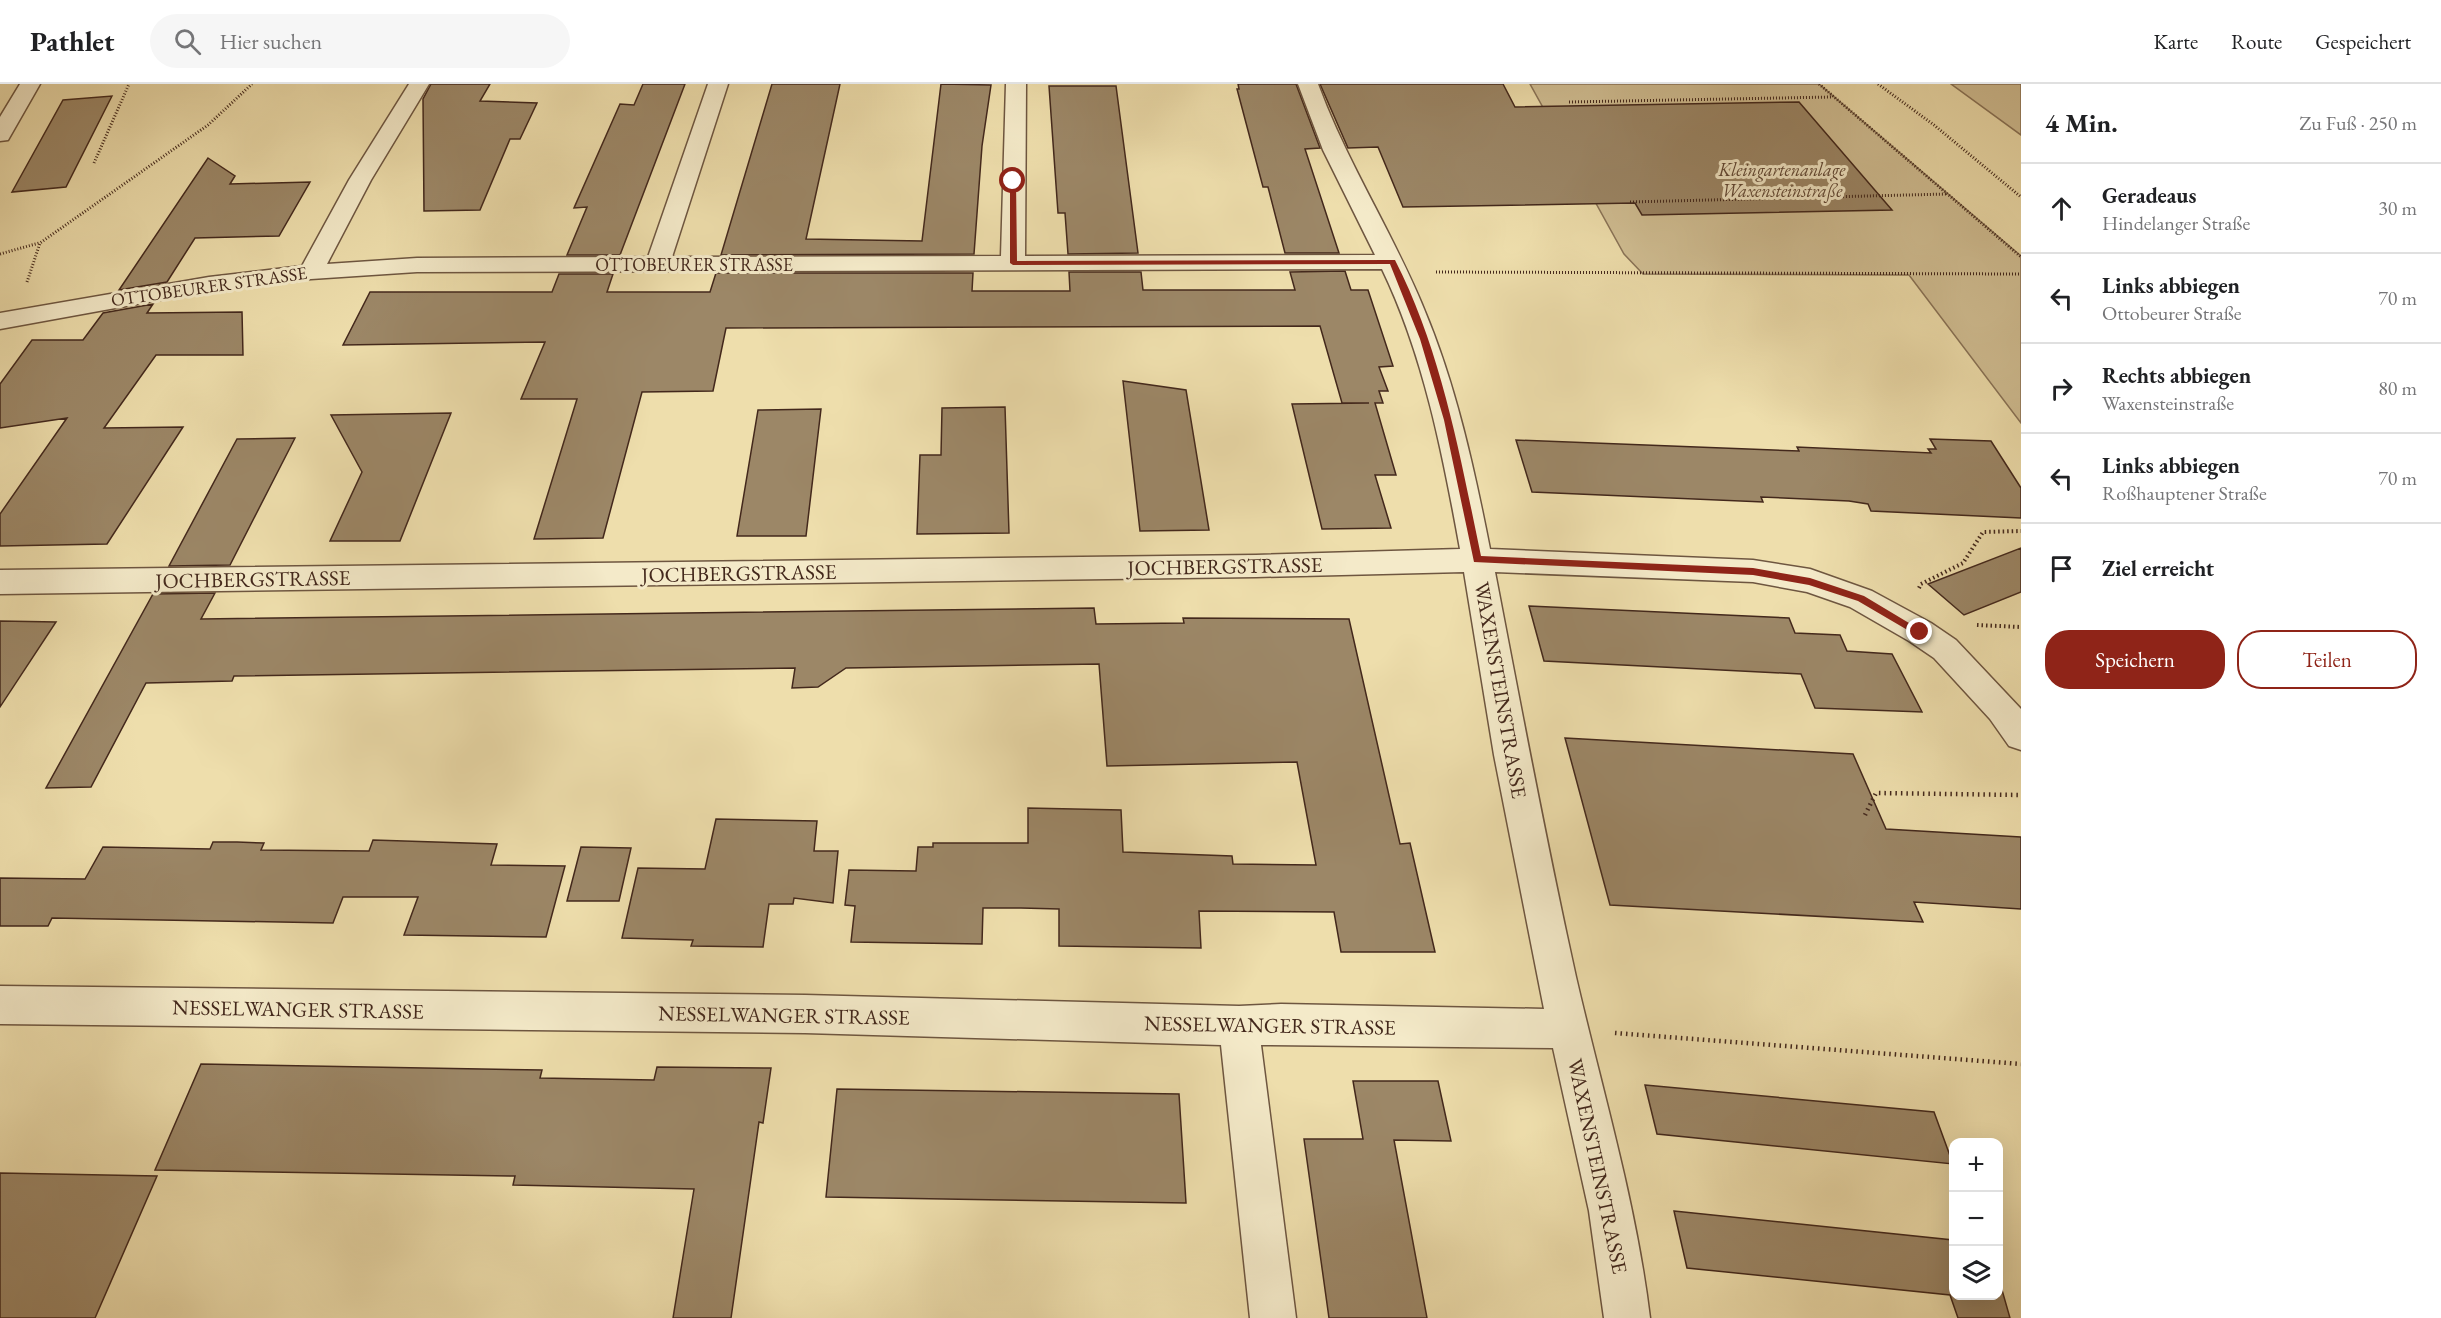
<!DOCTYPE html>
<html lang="de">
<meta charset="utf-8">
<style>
:root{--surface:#fff;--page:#f6f6f6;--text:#202124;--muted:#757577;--line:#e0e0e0;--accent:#8f2418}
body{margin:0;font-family:"EB Garamond",serif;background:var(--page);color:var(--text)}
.controls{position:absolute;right:18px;bottom:18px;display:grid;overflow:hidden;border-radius:12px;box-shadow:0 6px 24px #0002}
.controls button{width:54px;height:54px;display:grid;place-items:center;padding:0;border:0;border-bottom:2px solid var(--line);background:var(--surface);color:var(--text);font:30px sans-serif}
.stop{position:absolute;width:18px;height:18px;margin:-14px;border:4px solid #8f2418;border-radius:50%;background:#fff}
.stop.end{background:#8f2418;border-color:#fff;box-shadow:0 2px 6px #0008}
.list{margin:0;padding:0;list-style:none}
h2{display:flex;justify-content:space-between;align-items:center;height:78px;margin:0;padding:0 24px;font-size:26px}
h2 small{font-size:20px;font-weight:400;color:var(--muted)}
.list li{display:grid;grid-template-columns:39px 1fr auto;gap:18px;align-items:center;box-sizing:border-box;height:90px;padding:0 24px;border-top:2px solid var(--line)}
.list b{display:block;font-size:22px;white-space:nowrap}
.list p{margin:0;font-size:20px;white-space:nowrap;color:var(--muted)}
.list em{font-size:20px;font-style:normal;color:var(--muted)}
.actions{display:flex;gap:12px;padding:18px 24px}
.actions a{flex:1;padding:14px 0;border:2px solid var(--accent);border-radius:24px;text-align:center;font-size:21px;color:var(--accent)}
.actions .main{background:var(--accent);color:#fff}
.icon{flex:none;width:33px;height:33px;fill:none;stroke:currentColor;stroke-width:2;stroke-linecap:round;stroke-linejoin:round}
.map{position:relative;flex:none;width:2021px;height:1234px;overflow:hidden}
header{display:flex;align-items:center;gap:36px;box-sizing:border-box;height:84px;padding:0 30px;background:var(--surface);border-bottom:2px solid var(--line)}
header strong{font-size:28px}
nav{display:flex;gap:33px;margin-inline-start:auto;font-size:21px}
.search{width:420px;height:54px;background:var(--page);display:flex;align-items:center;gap:15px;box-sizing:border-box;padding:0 21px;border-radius:33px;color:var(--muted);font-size:22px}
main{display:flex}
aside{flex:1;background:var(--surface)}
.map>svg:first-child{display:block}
.green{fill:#d1bf94;stroke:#8a7458;stroke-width:1.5}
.building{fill:#9c8767;stroke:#43281c;stroke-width:1.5}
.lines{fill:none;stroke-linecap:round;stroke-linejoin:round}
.minor-casing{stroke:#6e5640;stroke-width:3}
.path-far2{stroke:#43281c;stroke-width:3;stroke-dasharray:1 2;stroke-linecap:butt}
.path-far1{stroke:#43281c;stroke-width:4;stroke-dasharray:1.5 3;stroke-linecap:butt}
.path{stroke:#43281c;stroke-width:4.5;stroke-dasharray:1.5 4;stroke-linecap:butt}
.minor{fill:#f4eac9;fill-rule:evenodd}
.route{fill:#8f2418}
.labels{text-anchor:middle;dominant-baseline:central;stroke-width:6;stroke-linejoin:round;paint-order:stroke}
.far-park-label{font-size:18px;font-style:italic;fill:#5f4634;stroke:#f4eac9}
.far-street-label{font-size:18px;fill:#43281c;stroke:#f4eac9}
.street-label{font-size:21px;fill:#43281c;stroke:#f4eac9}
</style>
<header>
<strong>Pathlet</strong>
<div class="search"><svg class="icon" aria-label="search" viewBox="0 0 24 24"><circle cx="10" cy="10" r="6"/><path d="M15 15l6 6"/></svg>Hier suchen</div>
<nav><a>Karte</a><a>Route</a><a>Gespeichert</a></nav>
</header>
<main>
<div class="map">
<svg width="2021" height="1234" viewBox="0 0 2021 1234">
<rect width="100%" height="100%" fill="#eedeac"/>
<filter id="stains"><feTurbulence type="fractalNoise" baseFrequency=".00333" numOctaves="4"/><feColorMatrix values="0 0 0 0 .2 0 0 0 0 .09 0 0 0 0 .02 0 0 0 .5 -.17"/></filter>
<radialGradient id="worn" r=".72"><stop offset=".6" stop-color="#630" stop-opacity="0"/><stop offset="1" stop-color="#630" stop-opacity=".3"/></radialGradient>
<!-- green -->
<path class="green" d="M 1530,0 L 1819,0 L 2021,172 L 2021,339 L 1909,191 L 1643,190 L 1624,170 Z
M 1951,0 L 2021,0 L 2021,51 Z"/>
<!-- building -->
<path class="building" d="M 431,0 L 490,0 L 480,17 L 537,19 L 520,55 L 510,55 L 480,126 L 424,127 L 423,15 Z
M 643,0 L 685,0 L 620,171 L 567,171 L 587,123 L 574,124 L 620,20 L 634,21 Z
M 772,0 L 840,0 L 806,155 L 922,157 L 941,0 L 991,1 L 982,62 L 974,170 L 721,171 Z
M 1238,0 L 1296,0 L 1320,64 L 1305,65 L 1339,169 L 1285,169 L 1268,103 L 1263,103 L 1237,5 L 1239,5 Z
M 1320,0 L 1503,0 L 1515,23 L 1799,18 L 1892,126 L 1642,131 L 1635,119 L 1403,123 L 1378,63 L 1348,64 Z
M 1049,2 L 1116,2 L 1138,169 L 1068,170 L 1065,129 L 1058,129 Z
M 112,12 L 66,103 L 12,108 L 63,16 Z
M 208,74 L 235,92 L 230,100 L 310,98 L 279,152 L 195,154 L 167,198 L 119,206 Z
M 1345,187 L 1351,206 L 1368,206 L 1393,282 L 1379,283 L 1388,307 L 1379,307 L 1383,319 L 1375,319 L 1396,391 L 1375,391 L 1391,444 L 1322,445 L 1292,320 L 1369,319 L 1342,319 L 1320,242 L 726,244 L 713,307 L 642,308 L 603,454 L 534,455 L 577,315 L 521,315 L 545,258 L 343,261 L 370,208 L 552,208 L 559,190 L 613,190 L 607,208 L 710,208 L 716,189 L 973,189 L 972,207 L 1070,207 L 1069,188 L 1141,188 L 1143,206 L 1295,206 L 1290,188 Z
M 153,220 L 147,229 L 242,228 L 243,271 L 156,271 L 104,344 L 183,343 L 107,460 L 0,462 L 0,430 L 67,334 L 0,344 L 0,300 L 32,256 L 83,256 L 103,229 Z
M 1123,297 L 1186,306 L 1209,446 L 1140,447 Z
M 1005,323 L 1009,449 L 917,450 L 920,371 L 941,371 L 942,324 Z
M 821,325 L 806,452 L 737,452 L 758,326 Z
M 451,329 L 400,457 L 330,457 L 362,388 L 331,331 Z
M 295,354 L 230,481 L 169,482 L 237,355 Z
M 1930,355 L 1991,357 L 2021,404 L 2021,434 L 1871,427 L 1868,420 L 1849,417 L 1761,413 L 1763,418 L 1532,408 L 1516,356 L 1799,367 L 1797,363 L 1931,369 L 1928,365 L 1936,365 Z
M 2021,464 L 2021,508 L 1964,531 L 1928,500 Z
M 215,509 L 201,535 L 1094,524 L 1096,540 L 1184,539 L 1183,534 L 1349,535 L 1400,760 L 1410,759 L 1435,868 L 1341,868 L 1334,828 L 1199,827 L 1201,864 L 1059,862 L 1059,825 L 1021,824 L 983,824 L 982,860 L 851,858 L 855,822 L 845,821 L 849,786 L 916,787 L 918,763 L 933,763 L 933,759 L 1028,759 L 1028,724 L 1121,726 L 1123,768 L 1232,772 L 1233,780 L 1316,781 L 1297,678 L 1107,682 L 1099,580 L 846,584 L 818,603 L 792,604 L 795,584 L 234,592 L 232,597 L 146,599 L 91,703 L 46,704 L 153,510 Z
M 1529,522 L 1789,534 L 1795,549 L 1840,551 L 1847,567 L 1892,570 L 1922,628 L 1815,624 L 1801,590 L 1544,577 Z
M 0,537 L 56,538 L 0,623 Z
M 1565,654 L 1853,670 L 1886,745 L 2021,753 L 2021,825 L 1914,818 L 1923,838 L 1610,821 Z
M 716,735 L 817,737 L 814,767 L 838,767 L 833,819 L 794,814 L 793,820 L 769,820 L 763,863 L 691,862 L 693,856 L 622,854 L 638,784 L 705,785 Z
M 373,756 L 497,760 L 491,781 L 565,782 L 546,853 L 404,851 L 418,813 L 343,813 L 333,839 L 52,834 L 48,842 L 0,842 L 0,794 L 85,795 L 103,763 L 210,765 L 213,758 L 237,758 L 264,759 L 261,766 L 369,767 Z
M 581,763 L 631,764 L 619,817 L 567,817 Z
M 201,980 L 542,986 L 540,994 L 654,996 L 657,983 L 771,984 L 763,1039 L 759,1038 L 731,1234 L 673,1234 L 694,1105 L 513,1101 L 515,1092 L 155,1086 Z
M 1353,997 L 1438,997 L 1451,1057 L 1394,1056 L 1427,1234 L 1329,1234 L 1304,1055 L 1363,1055 Z
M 1645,1001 L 1934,1028 L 1953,1080 L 1657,1050 Z
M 837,1005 L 1179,1010 L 1186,1119 L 826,1113 Z
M 0,1089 L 157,1092 L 95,1234 L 0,1234 Z
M 1674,1127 L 1953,1156 L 1953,1212 L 1998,1212 L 1998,1192 L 2010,1234 L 1958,1234 L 1950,1211 L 1687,1184 Z"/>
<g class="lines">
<!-- minor casing -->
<g class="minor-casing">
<path id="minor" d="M 20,0 L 40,0 L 8,56 L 0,57 L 0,33 Z
M 409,0 L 429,0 L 371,96 L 327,180 L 417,174 L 648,173 L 708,0 L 728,0 L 672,173 L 1001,172 L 1006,0 L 1026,0 L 1025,172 L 1375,171 L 1323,66 L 1298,0 L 1318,0 C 1347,79 1393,149 1424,225 C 1456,301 1474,384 1490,465 L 1753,476 L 1810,485 L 1872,507 L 1931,539 L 1956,556 L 2021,625 L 2021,666 L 2009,662 L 1990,635 L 1934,574 L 1909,557 L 1850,523 L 1807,508 L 1753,498 L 1495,488 C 1521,623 1546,758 1576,893 C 1602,1006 1636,1118 1650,1234 L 1604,1234 L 1589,1127 L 1553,964 L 1261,961 L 1296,1234 L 1250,1234 L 1221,961 L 805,949 L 0,940 L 0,902 L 805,911 L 1239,922 L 1281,920 L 1544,925 L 1494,671 L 1464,488 L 1256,493 L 0,510 L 0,486 L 1256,471 L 1460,465 C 1443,371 1424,272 1382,185 L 417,188 L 311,195 L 209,207 L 0,245 L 0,229 L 209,193 L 302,182 L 349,96 Z"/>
</g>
<!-- path-far2 -->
<path class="path-far2" d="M 1819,0 L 2021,173
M 1878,0 L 1934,41 L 2021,113
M 1569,18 L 1832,13
M 94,79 L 129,0
M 1630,118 L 1947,110
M 0,170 L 39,159
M 1436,188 L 2021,190
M 27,198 L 40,159 L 208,41 L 252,0"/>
<!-- path-far1 -->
<path class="path-far1" d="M 1919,504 L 1921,500 L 1963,479 L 1983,448 L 2021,447
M 1977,541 L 2021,543"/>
<!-- path -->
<path class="path" d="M 1865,731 L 1876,709 L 2021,711
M 1615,949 L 2021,980"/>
<!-- minor -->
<use href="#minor" class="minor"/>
</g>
<!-- route -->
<path class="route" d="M 1013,95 L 1016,97 L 1017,177 L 1395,176 C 1442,268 1460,372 1481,472 L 1753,484 L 1810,494 L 1864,512 L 1924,548 L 1920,552 L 1916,551 L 1858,517 L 1809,501 L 1753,491 L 1474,478 L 1444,336 L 1420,255 L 1390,180 L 1013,181 L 1010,179 L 1010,97 Z"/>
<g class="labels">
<!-- far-park labels -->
<g class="far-park-label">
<text x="1782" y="85">Kleingartenanlage<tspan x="1782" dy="21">Waxensteinstraße</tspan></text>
</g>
<!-- far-street labels -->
<g class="far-street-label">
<text x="694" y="180">OTTOBEURER STRASSE</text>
<text transform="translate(209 202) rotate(-8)">OTTOBEURER STRASSE</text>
</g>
<!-- street labels -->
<g class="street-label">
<text transform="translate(1225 482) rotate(-1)">JOCHBERGSTRASSE</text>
<text transform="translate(739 489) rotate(-1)">JOCHBERGSTRASSE</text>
<text transform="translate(253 495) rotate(-1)">JOCHBERGSTRASSE</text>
<text transform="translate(1501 606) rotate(80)">WAXENSTEINSTRASSE</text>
<text transform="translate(298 925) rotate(1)">NESSELWANGER STRASSE</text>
<text transform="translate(784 931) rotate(1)">NESSELWANGER STRASSE</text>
<text transform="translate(1270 941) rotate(1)">NESSELWANGER STRASSE</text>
<text transform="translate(1598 1082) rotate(78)">WAXENSTEINSTRASSE</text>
</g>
</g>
<rect width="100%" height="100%" filter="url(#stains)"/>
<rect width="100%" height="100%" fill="url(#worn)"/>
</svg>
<div class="controls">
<button>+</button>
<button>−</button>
<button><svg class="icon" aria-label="layers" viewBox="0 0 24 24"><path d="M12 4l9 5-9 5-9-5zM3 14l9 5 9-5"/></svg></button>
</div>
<div class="stop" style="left:1013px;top:97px"></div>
<div class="stop end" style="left:1920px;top:548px"></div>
</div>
<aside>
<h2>4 Min.<small>Zu Fuß · 250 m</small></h2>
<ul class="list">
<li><svg class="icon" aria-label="ahead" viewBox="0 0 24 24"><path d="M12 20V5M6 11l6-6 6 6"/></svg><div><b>Geradeaus</b><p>Hindelanger Straße</p></div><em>30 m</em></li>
<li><svg class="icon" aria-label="left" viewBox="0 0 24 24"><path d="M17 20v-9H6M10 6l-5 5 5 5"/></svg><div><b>Links abbiegen</b><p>Ottobeurer Straße</p></div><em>70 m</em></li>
<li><svg class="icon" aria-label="right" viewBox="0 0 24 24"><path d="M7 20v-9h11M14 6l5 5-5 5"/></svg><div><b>Rechts abbiegen</b><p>Waxensteinstraße</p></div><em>80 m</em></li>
<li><svg class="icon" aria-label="left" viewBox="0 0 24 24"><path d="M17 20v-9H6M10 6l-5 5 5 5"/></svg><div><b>Links abbiegen</b><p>Roßhauptener Straße</p></div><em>70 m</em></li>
<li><svg class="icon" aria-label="arrive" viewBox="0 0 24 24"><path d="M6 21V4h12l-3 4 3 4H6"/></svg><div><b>Ziel erreicht</b></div></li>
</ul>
<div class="actions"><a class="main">Speichern</a><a>Teilen</a></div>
</aside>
</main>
